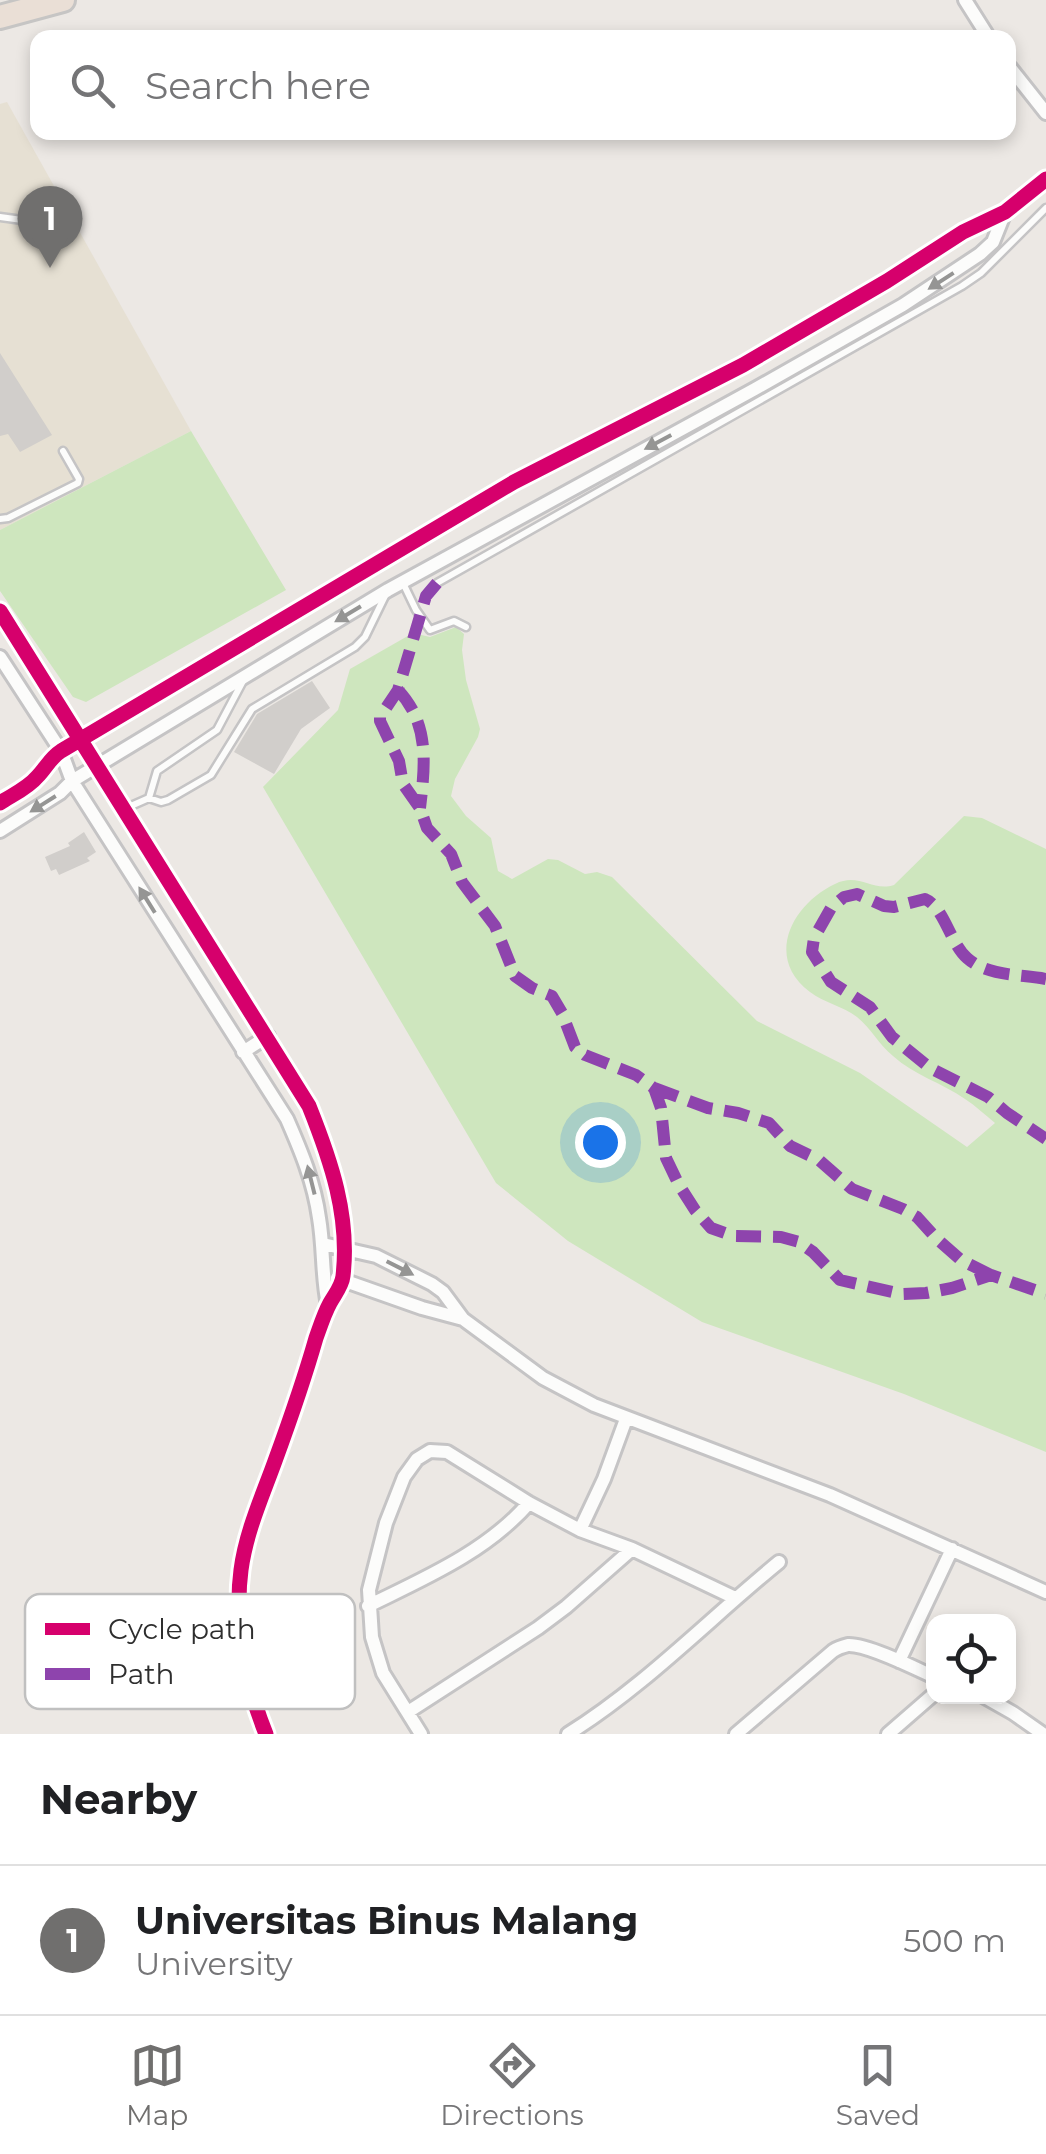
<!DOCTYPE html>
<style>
:root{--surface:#fff;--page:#f2f2f2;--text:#202124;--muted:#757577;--line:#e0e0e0;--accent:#706f6e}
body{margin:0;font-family:Montserrat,sans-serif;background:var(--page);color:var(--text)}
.controls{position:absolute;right:30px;bottom:30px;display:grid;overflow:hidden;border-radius:20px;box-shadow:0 5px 15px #0003}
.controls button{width:90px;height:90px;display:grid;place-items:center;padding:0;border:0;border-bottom:2px solid var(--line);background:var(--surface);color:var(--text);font:50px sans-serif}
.you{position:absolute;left:600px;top:1142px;width:35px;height:35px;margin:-25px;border:8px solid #fff;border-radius:50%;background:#1a73e8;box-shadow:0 0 0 15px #1a73e833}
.badge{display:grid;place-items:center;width:65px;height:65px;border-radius:50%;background:var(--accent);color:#fff;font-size:32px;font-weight:700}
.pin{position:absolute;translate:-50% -82px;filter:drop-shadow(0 2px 5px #0008)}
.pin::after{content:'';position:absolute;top:52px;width:35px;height:30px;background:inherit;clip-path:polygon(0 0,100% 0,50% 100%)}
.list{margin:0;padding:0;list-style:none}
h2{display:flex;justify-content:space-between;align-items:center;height:130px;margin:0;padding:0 40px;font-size:42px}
h2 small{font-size:32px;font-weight:400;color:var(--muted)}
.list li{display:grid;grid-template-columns:65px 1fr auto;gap:30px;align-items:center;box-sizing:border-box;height:150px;padding:0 40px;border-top:2px solid var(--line)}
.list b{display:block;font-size:38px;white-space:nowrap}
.list p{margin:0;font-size:32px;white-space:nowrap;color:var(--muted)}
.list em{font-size:32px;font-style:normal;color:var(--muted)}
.icon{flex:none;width:55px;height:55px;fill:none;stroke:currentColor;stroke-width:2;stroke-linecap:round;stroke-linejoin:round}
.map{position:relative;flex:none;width:1046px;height:1734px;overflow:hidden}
.search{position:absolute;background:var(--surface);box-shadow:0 5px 15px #0003;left:30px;right:30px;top:30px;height:110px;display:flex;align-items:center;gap:25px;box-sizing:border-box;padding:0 35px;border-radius:20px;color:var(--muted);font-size:38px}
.sheet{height:280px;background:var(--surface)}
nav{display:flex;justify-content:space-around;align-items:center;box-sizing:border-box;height:140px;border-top:2px solid var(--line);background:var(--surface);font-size:28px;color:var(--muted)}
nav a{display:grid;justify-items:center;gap:5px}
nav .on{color:var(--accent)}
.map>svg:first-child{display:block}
.education{fill:#e6e0d3}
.green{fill:#cee6be}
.building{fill:#d1cecb}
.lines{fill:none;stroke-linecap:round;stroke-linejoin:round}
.service-casing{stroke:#c5c4c5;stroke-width:11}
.minor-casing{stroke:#c5c4c5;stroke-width:18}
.motorway-casing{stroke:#c6c5c4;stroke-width:28}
.service{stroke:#fcfcfb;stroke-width:6}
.minor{stroke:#fcfcfb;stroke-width:12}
.motorway{stroke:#eadfd6;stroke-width:22}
.quiet{stroke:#8e44ad;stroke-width:12;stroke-dasharray:25 12;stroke-linecap:butt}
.cycleway-casing{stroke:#fff;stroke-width:21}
.cycleway{stroke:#d6006c;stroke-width:15}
.oneway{fill:#959594}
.key{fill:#fff;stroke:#c0c0c0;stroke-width:2.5}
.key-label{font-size:28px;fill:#2e2e2e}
</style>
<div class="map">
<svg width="1046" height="1734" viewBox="0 0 1046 1734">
<rect width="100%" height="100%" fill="#ece8e4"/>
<!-- education -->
<path class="education" d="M 7,102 L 191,431 L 0,530 L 0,104 Z"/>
<!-- green -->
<path class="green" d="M 191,431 L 286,590 L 86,702 L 73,697 L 0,591 L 0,530 Z
M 456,627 L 464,634 L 462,650 L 466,680 L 480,729 L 478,737 L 455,779 L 451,796 L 466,816 L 491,838 L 498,871 L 512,879 L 548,859 L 558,860 L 585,874 L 597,872 L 612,877 L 757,1021 L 860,1073 L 967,1147 L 995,1123 C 985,1115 976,1106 965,1099 C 942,1083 914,1075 893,1056 C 879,1045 871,1028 857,1017 C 843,1006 824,1003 810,992 C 764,958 792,904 835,884 C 859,872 872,892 894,885 L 964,816 L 982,818 L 1046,849 L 1046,1452 L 904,1394 L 702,1322 L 568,1241 L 496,1183 L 263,787 L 338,710 L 350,669 L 413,633 L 430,637 Z"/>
<!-- building -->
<path class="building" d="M 0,353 L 52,435 L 20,452 L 8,434 L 0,436 Z
M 312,681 L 330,708 L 301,729 L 274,774 L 234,752 L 257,714 Z
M 84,832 L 96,852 L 87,858 L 90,861 L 59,875 L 56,869 L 51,871 L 45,857 L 70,846 L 68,843 Z"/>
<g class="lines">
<!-- service casing -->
<g class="service-casing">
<path id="service" d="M 0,217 L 44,223 L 58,216
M 0,519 L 8,518 L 78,483 L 79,479 L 63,451
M 403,583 L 416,610 L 430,630 L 454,621 L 466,627
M 437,583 L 962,286 L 981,273 L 1046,208
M 149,798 L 157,771 L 217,730 L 244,679
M 124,809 L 149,798 L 161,802 L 168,800 L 211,775 L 252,709 L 355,647 L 365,637 L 385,596"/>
</g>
<!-- minor casing -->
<g class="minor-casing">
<path id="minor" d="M 965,0 L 989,38
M 1008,65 L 1046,113
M 0,611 L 309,1106 C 331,1161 350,1216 343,1276 C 342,1286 335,1294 330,1303 C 324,1314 320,1327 316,1338 C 304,1380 290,1420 275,1461 C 262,1497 246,1532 241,1570 C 234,1623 246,1685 266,1734
M 0,657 L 61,751 L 72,781 L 287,1119 C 301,1151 314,1182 319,1218 C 324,1247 322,1277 328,1305
M 0,803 C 12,795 28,788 37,777 C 46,768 50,758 61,751 L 514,482 L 743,365 L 887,281 L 963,232 L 1005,212 L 1046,179
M 0,831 L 60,793 L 72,781 L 388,590 L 755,389 L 903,305 L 980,254 L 993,242 L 1005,212
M 243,1052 L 268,1036
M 323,1244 L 376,1256 L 432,1284 L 443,1292 L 463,1319 L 543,1378 L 594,1405 L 830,1495 L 1046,1592
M 337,1278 L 422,1308 L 463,1319
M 580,1530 L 604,1479 L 626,1419
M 368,1606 C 425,1578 486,1552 529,1503
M 899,1661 L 952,1549
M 983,1696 L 1013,1713 L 1043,1734
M 408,1712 L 538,1628 L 566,1607 L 632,1549
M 421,1734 L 383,1673 L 372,1637 L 369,1590 L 386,1523 L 404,1477 L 417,1459 L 430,1451 L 447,1452 L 529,1503 L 580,1530 L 632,1549 L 735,1598
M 568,1734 C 645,1686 709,1619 779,1562
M 736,1734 L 833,1651 C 836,1649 844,1646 848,1645 C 867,1644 915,1668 934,1677
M 888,1734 L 934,1694"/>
</g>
<!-- motorway casing -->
<g class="motorway-casing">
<path id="motorway" d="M 0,17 L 63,0"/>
</g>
<!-- service -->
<use href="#service" class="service"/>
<!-- minor -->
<use href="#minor" class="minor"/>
<!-- motorway -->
<use href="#motorway" class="motorway"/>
<!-- quiet -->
<path class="quiet" d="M 437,583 L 426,596 L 398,690 L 380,717 L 380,721 L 399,761 L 403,784 L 420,808 L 427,828 L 451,854 L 462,882 L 495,926 L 515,976 L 532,988 L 552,996 L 562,1013 L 575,1047 L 585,1055 L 636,1075 L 654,1088 L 661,1108 L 666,1158 L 679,1185 L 695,1210 L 711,1228 L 733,1236 L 781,1237 L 799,1242 L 813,1252 L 840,1280 L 901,1294 L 926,1293 L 952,1288 L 991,1275 L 1046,1294
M 398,690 C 430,724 425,765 420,808
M 1046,979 C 1021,974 988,977 967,958 C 950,943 944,907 925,899 L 894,907 L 884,906 L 857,894 L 844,897 L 831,908 L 814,938 L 812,952 L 831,982 L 870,1007 L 892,1037 L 930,1068 L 988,1097 L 1007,1113 L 1046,1139
M 654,1088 L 708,1108 L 738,1113 L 769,1123 L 790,1146 L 819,1160 L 852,1189 L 903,1209 L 917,1217 L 936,1238 L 961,1260 L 991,1275"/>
<!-- cycleway casing -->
<g class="cycleway-casing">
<path id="cycleway" d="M 0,611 L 309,1106 C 331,1161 350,1216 343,1276 C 342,1286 335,1294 330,1303 C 324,1314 320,1327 316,1338 C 304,1380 290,1420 275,1461 C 262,1497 246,1532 241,1570 C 234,1623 246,1685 266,1734
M 0,803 C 12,795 28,788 37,777 C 46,768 50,758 61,751 L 514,482 L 743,365 L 887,281 L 963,232 L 1005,212 L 1046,179"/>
</g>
<!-- cycleway -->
<use href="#cycleway" class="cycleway"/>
</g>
<!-- one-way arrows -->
<defs><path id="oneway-solid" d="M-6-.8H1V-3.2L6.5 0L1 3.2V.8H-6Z" transform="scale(2.5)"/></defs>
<g class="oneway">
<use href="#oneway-solid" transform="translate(941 281) rotate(147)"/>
<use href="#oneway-solid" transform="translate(658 442) rotate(152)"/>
<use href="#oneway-solid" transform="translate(348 614) rotate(149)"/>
<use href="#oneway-solid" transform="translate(43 804) rotate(148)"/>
<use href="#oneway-solid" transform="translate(147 900) rotate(-122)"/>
<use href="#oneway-solid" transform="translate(311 1180) rotate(-104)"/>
<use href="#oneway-solid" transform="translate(400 1268) rotate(27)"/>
</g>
<!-- legend -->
<rect x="25" y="1594" width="330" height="115" rx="15" class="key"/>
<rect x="45" y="1623" width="45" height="12" fill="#d6006c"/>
<rect x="45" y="1668" width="45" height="12" fill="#8e44ad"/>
<g class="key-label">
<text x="108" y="1639">Cycle path</text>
<text x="108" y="1684">Path</text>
</g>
</svg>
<div class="controls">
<button><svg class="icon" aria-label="locate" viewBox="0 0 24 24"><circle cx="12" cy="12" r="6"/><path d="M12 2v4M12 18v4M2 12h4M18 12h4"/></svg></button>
</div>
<div class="you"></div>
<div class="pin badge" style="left:50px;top:268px">1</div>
<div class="search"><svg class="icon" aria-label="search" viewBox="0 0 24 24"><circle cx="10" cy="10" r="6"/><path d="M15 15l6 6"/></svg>Search here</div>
</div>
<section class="sheet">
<h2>Nearby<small></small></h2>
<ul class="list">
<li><span class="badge">1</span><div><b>Universitas Binus Malang</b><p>University</p></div><em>500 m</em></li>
</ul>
</section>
<nav>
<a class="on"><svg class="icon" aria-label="map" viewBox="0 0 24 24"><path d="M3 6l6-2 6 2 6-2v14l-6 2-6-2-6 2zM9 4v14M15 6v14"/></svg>Map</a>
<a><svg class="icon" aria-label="directions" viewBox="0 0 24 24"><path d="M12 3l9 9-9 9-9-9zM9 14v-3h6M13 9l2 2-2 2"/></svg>Directions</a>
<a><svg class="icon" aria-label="saved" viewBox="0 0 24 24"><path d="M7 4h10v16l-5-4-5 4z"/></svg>Saved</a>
</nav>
